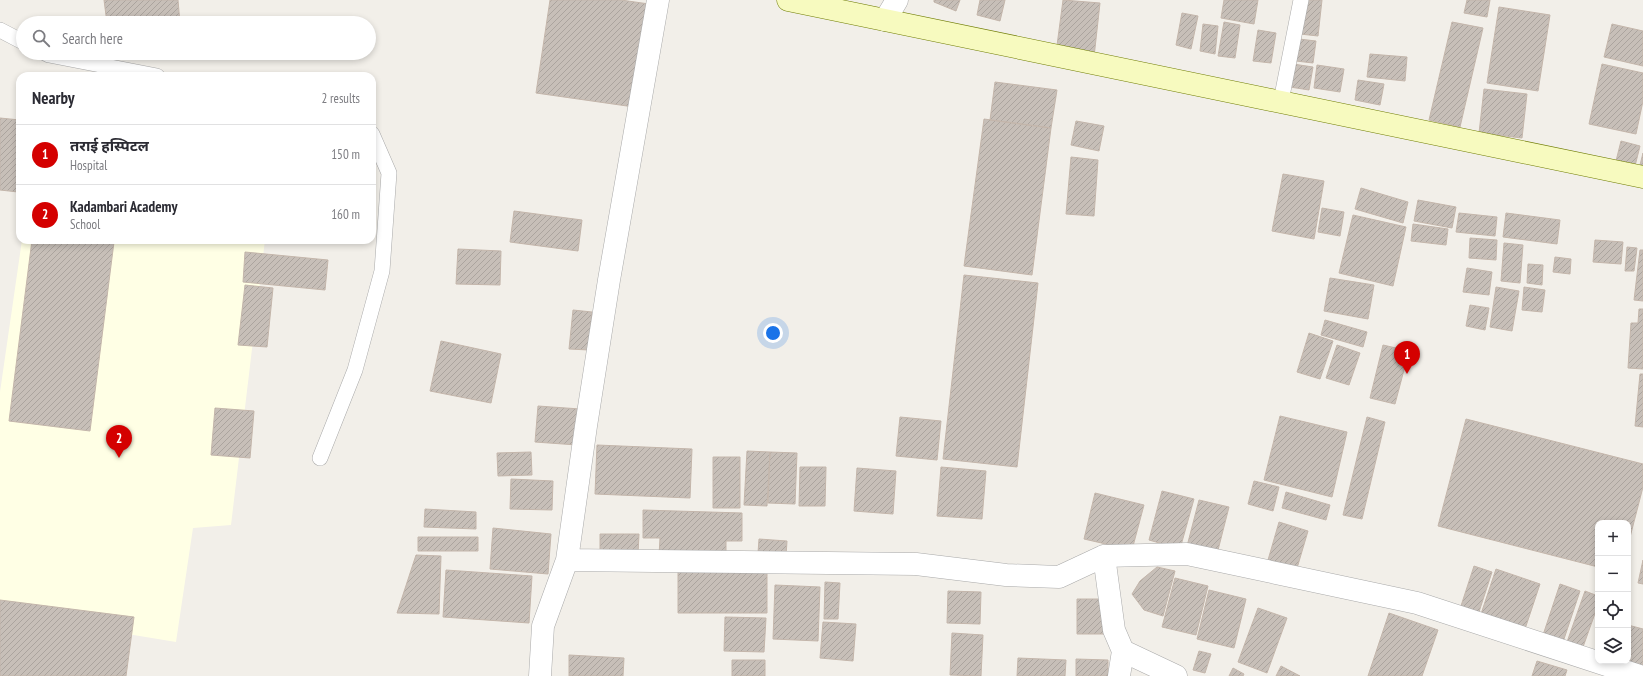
<!DOCTYPE html>
<meta charset="utf-8">
<style>
:root{--surface:#fff;--page:#f2f2f3;--text:#2b2b33;--muted:#7c7c81;--line:#e1e1e2;--accent:#d40000}
body{margin:0;font-family:"PT Sans Narrow","Noto Sans Devanagari",sans-serif;background:var(--page);color:var(--text)}
.controls{position:absolute;right:12px;bottom:12px;display:grid;overflow:hidden;border-radius:8px;box-shadow:0 2px 6px #0003}
.controls button{width:36px;height:36px;display:grid;place-items:center;padding:0;border:0;border-bottom:1px solid var(--line);background:var(--surface);color:var(--text);font:20px sans-serif}
.you{position:absolute;left:773px;top:333px;width:14px;height:14px;margin:-10px;border:3px solid #fff;border-radius:50%;background:#1a73e8;box-shadow:0 0 0 6px #1a73e833}
.badge{display:grid;place-items:center;width:26px;height:26px;border-radius:50%;background:var(--accent);color:#fff;font-size:13px;font-weight:700}
.pin{position:absolute;translate:-50% -33px;filter:drop-shadow(0 1px 2px #0008)}
.pin::after{content:'';position:absolute;top:21px;width:14px;height:12px;background:inherit;clip-path:polygon(0 0,100% 0,50% 100%)}
.list{margin:0;padding:0;list-style:none}
h2{display:flex;justify-content:space-between;align-items:center;height:52px;margin:0;padding:0 16px;font-size:17px}
h2 small{font-size:13px;font-weight:400;color:var(--muted)}
.list li{display:grid;grid-template-columns:26px 1fr auto;gap:12px;align-items:center;box-sizing:border-box;height:60px;padding:0 16px;border-top:1px solid var(--line)}
.list b{display:block;font-size:15px;white-space:nowrap}
.list p{margin:0;font-size:13px;white-space:nowrap;color:var(--muted)}
.list em{font-size:13px;font-style:normal;color:var(--muted)}
.icon{flex:none;width:22px;height:22px;fill:none;stroke:currentColor;stroke-width:2;stroke-linecap:round;stroke-linejoin:round}
.map{position:relative;flex:none;width:1643px;height:676px;overflow:hidden}
.search{position:absolute;background:var(--surface);box-shadow:0 2px 6px #0003;left:16px;top:16px;width:360px;height:44px;display:flex;align-items:center;gap:10px;box-sizing:border-box;padding:0 14px;border-radius:22px;color:var(--muted);font-size:15px}
.panel{position:absolute;background:var(--surface);box-shadow:0 2px 6px #0003;left:16px;top:72px;width:360px;height:172px;border-radius:12px}
.map>svg:first-child{display:block}
.education{fill:#ffffe5}
.building{fill:url(#building-hatch);stroke:#c4b6ab}
.lines{fill:none;stroke-linecap:round;stroke-linejoin:round}
.lane-casing{stroke:#a9a9a9;stroke-width:16}
.street-casing{stroke:#a9a9a9;stroke-width:23}
.secondary-casing{stroke:#707d05;stroke-width:23}
.lane{stroke:#fff;stroke-width:15}
.street{stroke:#fff;stroke-width:22}
.secondary{stroke:#f7fabf;stroke-width:22}
</style>
<div class="map">
<svg width="1643" height="676" viewBox="0 0 1643 676">
<defs>
<pattern id="building-hatch" width="6" height="6" patternUnits="userSpaceOnUse"><rect width="6" height="6" fill="#c7bfb8"/><path d="M-1 1l2-2M0 6l6-6M5 7l2-2" fill="none" stroke="#aba49e"/></pattern>
</defs>
<rect width="100%" height="100%" fill="#f2efe9"/>
<!-- education -->
<path class="education" d="M 22,240 L 265,240 L 231,525 L 193,528 L 176,642 L 0,613 L 0,392 Z"/>
<!-- building -->
<path class="building" d="M 104,0 L 178,0 L 180,23 L 107,23 Z
M 550,0 L 621,0 L 649,4 L 634,107 L 536,93 Z
M 934,0 L 960,0 L 956,11 L 934,2 Z
M 980,0 L 1005,0 L 1000,21 L 977,15 Z
M 1063,0 L 1100,3 L 1094,57 L 1056,53 Z
M 1224,0 L 1258,0 L 1254,24 L 1221,18 Z
M 1303,0 L 1322,0 L 1318,36 L 1300,34 Z
M 1467,0 L 1490,0 L 1487,17 L 1464,13 Z
M 1499,7 L 1550,15 L 1538,91 L 1487,83 Z
M 1182,13 L 1198,16 L 1191,49 L 1176,45 Z
M 1224,22 L 1240,25 L 1235,58 L 1218,56 Z
M 1452,22 L 1483,28 L 1460,127 L 1429,120 Z
M 1203,24 L 1218,26 L 1215,54 L 1200,51 Z
M 1612,24 L 1643,31 L 1643,66 L 1604,57 Z
M 1258,30 L 1276,33 L 1271,63 L 1253,61 Z
M 1299,39 L 1316,41 L 1313,63 L 1296,61 Z
M 1370,54 L 1407,57 L 1405,81 L 1367,77 Z
M 1293,64 L 1313,67 L 1309,90 L 1290,87 Z
M 1602,64 L 1643,73 L 1643,101 L 1636,134 L 1589,124 Z
M 1317,65 L 1344,69 L 1340,92 L 1314,88 Z
M 1358,80 L 1384,84 L 1380,105 L 1355,100 Z
M 995,82 L 1057,90 L 1051,128 L 990,120 Z
M 1484,89 L 1527,94 L 1522,138 L 1479,133 Z
M 0,118 L 20,120 L 20,180 L 18,192 L 0,190 Z
M 984,119 L 1051,128 L 1032,275 L 964,266 Z
M 1076,121 L 1104,126 L 1099,151 L 1071,145 Z
M 1621,141 L 1640,146 L 1634,170 L 1615,165 Z
M 1643,153 L 1643,170 L 1639,169 Z
M 1071,157 L 1098,160 L 1094,216 L 1066,214 Z
M 1283,174 L 1324,181 L 1314,239 L 1272,231 Z
M 1361,188 L 1408,202 L 1403,223 L 1355,209 Z
M 1418,200 L 1456,207 L 1452,228 L 1414,221 Z
M 1322,208 L 1344,212 L 1340,236 L 1318,232 Z
M 514,211 L 582,220 L 578,251 L 510,242 Z
M 1459,213 L 1497,217 L 1495,236 L 1456,232 Z
M 1506,213 L 1560,220 L 1557,244 L 1503,237 Z
M 1353,215 L 1406,227 L 1393,286 L 1339,273 Z
M 1413,224 L 1448,229 L 1446,245 L 1411,241 Z
M 1470,238 L 1497,240 L 1496,260 L 1469,258 Z
M 32,240 L 98,240 L 114,242 L 90,431 L 9,421 Z
M 1595,240 L 1623,242 L 1621,264 L 1593,262 Z
M 1504,243 L 1523,245 L 1520,283 L 1501,281 Z
M 1627,247 L 1637,248 L 1634,271 L 1625,271 Z
M 458,249 L 501,251 L 500,285 L 456,284 Z
M 1640,250 L 1643,250 L 1643,301 L 1634,300 Z
M 245,252 L 328,260 L 325,290 L 243,282 Z
M 1555,257 L 1571,259 L 1570,274 L 1553,272 Z
M 1528,264 L 1543,265 L 1542,285 L 1527,283 Z
M 1467,268 L 1492,272 L 1489,295 L 1463,292 Z
M 964,275 L 1038,283 L 1017,467 L 943,459 Z
M 1330,278 L 1374,285 L 1368,319 L 1324,311 Z
M 245,285 L 273,288 L 267,347 L 238,345 Z
M 1496,287 L 1519,291 L 1512,331 L 1490,327 Z
M 1524,287 L 1545,290 L 1542,312 L 1522,310 Z
M 1470,305 L 1489,308 L 1485,330 L 1466,326 Z
M 1639,309 L 1643,309 L 1643,369 L 1628,368 L 1631,323 L 1638,323 Z
M 573,310 L 592,312 L 589,350 L 569,349 Z
M 1325,320 L 1367,332 L 1363,347 L 1321,335 Z
M 1309,333 L 1333,341 L 1320,379 L 1297,372 Z
M 441,341 L 501,354 L 491,403 L 430,391 Z
M 1337,345 L 1360,353 L 1349,385 L 1326,378 Z
M 1383,345 L 1409,351 L 1395,404 L 1370,398 Z
M 1640,374 L 1643,374 L 1643,427 L 1635,426 Z
M 538,406 L 580,409 L 577,445 L 535,442 Z
M 215,408 L 254,411 L 250,458 L 211,455 Z
M 1280,416 L 1347,432 L 1332,497 L 1264,480 Z
M 900,417 L 941,421 L 937,460 L 896,456 Z
M 1367,417 L 1385,422 L 1362,519 L 1343,515 Z
M 1466,419 L 1643,464 L 1643,487 L 1628,545 L 1628,523 L 1598,523 L 1598,567 L 1438,526 Z
M 597,445 L 692,449 L 690,498 L 595,494 Z
M 747,451 L 770,452 L 767,506 L 744,505 Z
M 531,452 L 532,475 L 498,476 L 497,453 Z
M 770,452 L 797,453 L 795,504 L 768,503 Z
M 713,457 L 740,457 L 740,508 L 713,508 Z
M 800,467 L 826,467 L 825,506 L 799,506 Z
M 941,467 L 986,471 L 982,519 L 937,516 Z
M 857,468 L 896,471 L 893,514 L 854,511 Z
M 511,479 L 553,481 L 552,510 L 510,509 Z
M 1254,481 L 1279,487 L 1273,511 L 1248,504 Z
M 1162,491 L 1194,499 L 1180,549 L 1149,540 Z
M 1286,492 L 1330,505 L 1326,520 L 1282,508 Z
M 1095,493 L 1144,505 L 1132,550 L 1084,539 Z
M 1199,500 L 1229,507 L 1216,558 L 1186,550 Z
M 425,509 L 476,512 L 476,529 L 424,527 Z
M 643,510 L 742,513 L 742,541 L 726,541 L 726,559 L 659,556 L 660,538 L 643,538 Z
M 1279,522 L 1308,531 L 1295,575 L 1266,567 Z
M 493,528 L 551,534 L 548,574 L 490,569 Z
M 600,534 L 639,534 L 638,554 L 600,553 Z
M 418,537 L 478,537 L 478,551 L 418,551 Z
M 759,539 L 787,541 L 786,556 L 758,553 Z
M 416,555 L 441,556 L 439,614 L 397,613 Z
M 1643,560 L 1643,584 L 1638,583 Z
M 1474,566 L 1492,572 L 1476,621 L 1458,615 Z
M 1157,567 L 1175,571 L 1163,616 L 1144,610 L 1132,594 L 1140,581 Z
M 1496,569 L 1540,584 L 1523,635 L 1479,620 Z
M 446,570 L 532,576 L 529,623 L 443,617 Z
M 678,571 L 767,572 L 767,613 L 678,613 Z
M 1175,578 L 1208,586 L 1196,635 L 1162,627 Z
M 825,582 L 840,583 L 838,619 L 824,619 Z
M 1560,584 L 1580,591 L 1563,642 L 1543,635 Z
M 775,585 L 820,587 L 818,641 L 773,639 Z
M 1209,590 L 1246,599 L 1234,648 L 1197,639 Z
M 948,591 L 981,592 L 980,624 L 947,623 Z
M 1585,591 L 1598,596 L 1598,605 L 1583,647 L 1567,642 Z
M 1077,599 L 1108,599 L 1108,634 L 1077,634 Z
M 0,600 L 134,617 L 126,676 L 0,676 Z
M 1258,608 L 1287,618 L 1267,673 L 1238,662 Z
M 1389,613 L 1438,630 L 1422,676 L 1368,676 Z
M 725,617 L 766,618 L 764,652 L 724,651 Z
M 823,622 L 856,624 L 853,661 L 820,658 Z
M 1628,625 L 1643,629 L 1643,668 L 1628,661 Z
M 952,633 L 983,635 L 981,676 L 950,675 Z
M 1199,651 L 1211,654 L 1205,673 L 1193,670 Z
M 569,655 L 624,658 L 623,676 L 569,676 Z
M 1018,658 L 1066,660 L 1065,676 L 1017,676 Z
M 1076,659 L 1108,660 L 1108,676 L 1076,676 Z
M 732,660 L 765,660 L 765,676 L 732,676 Z
M 1537,661 L 1567,670 L 1565,676 L 1532,676 Z
M 1281,666 L 1300,676 L 1276,676 Z
M 1233,668 L 1244,674 L 1243,676 L 1229,676 Z"/>
<g class="lines">
<!-- lane casing -->
<g class="lane-casing">
<path id="lane" d="M 0,30 L 23,42
M 45,53 L 49,55 L 157,76
M 1281,101 L 1301,0
M 320,458 L 355,370 L 382,271 L 389,173 L 372,134"/>
</g>
<!-- street casing -->
<g class="street-casing">
<path id="street" d="M 885,20 L 897,0
M 1104,556 L 1114,630 L 1123,651 L 1176,676
M 567,560 L 916,564 L 1006,575 L 1059,577 L 1104,556 L 1187,554 L 1417,603 L 1640,676
M 540,676 L 543,626 L 567,560 L 586,426 L 609,280 L 658,0
M 1119,676 L 1123,651"/>
</g>
<!-- secondary casing -->
<g class="secondary-casing">
<path id="secondary" d="M 788,0 L 1643,177"/>
</g>
<!-- lane -->
<use href="#lane" class="lane"/>
<!-- street -->
<use href="#street" class="street"/>
<!-- secondary -->
<use href="#secondary" class="secondary"/>
</g>
</svg>
<div class="controls">
<button>+</button>
<button>−</button>
<button><svg class="icon" aria-label="locate" viewBox="0 0 24 24"><circle cx="12" cy="12" r="6"/><path d="M12 2v4M12 18v4M2 12h4M18 12h4"/></svg></button>
<button><svg class="icon" aria-label="layers" viewBox="0 0 24 24"><path d="M12 4l9 5-9 5-9-5zM3 14l9 5 9-5"/></svg></button>
</div>
<div class="you"></div>
<div class="pin badge" style="left:1407px;top:374px">1</div>
<div class="pin badge" style="left:119px;top:458px">2</div>
<div class="search"><svg class="icon" aria-label="search" viewBox="0 0 24 24"><circle cx="10" cy="10" r="6"/><path d="M15 15l6 6"/></svg>Search here</div>
<section class="panel">
<h2>Nearby<small>2 results</small></h2>
<ul class="list">
<li><span class="badge">1</span><div><b>तराई हस्पिटल</b><p>Hospital</p></div><em>150 m</em></li>
<li><span class="badge">2</span><div><b>Kadambari Academy</b><p>School</p></div><em>160 m</em></li>
</ul>
</section>
</div>
